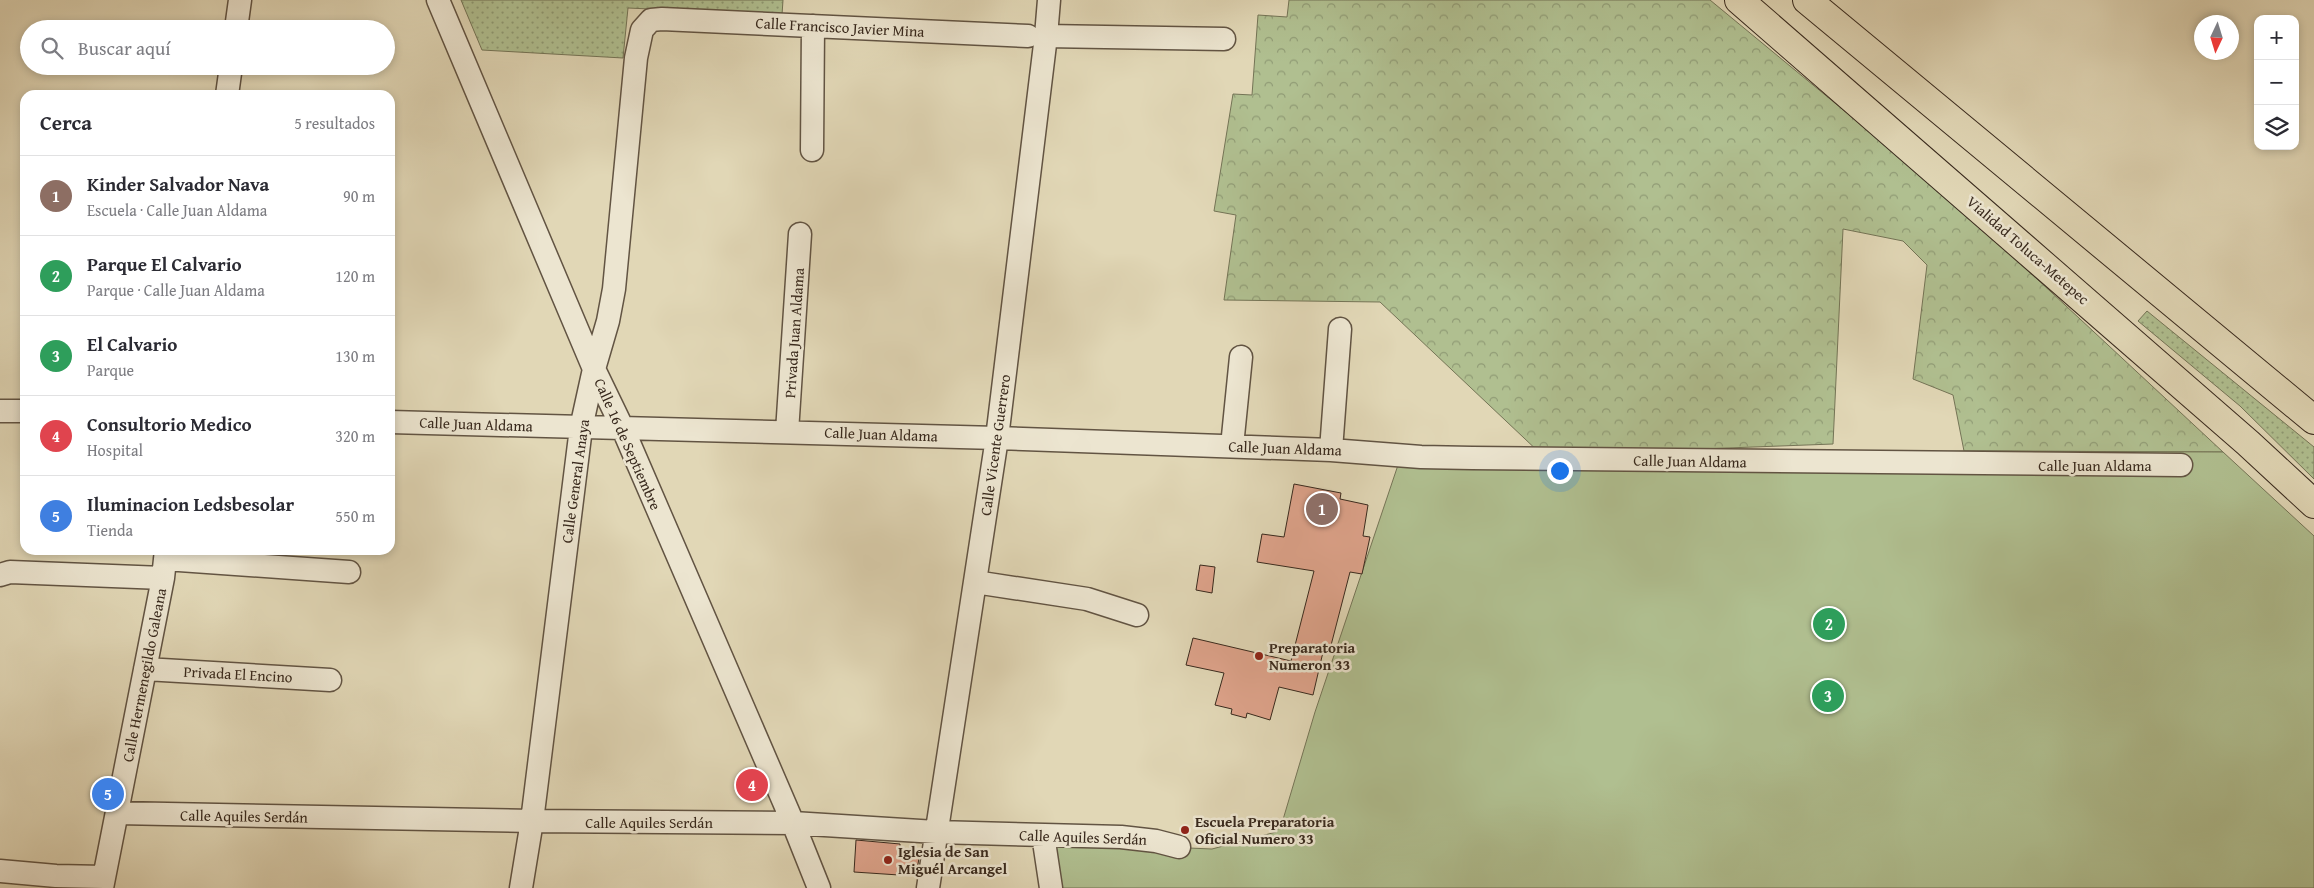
<!DOCTYPE html>
<html lang="es">
<meta charset="utf-8">
<style>
:root{--surface:#fff;--page:#f7f7f7;--text:#2b2b33;--muted:#7c7c81;--line:#e1e1e2;--accent:#8f2418}
body{margin:0;font-family:"Gentium Book Plus",serif;background:var(--page);color:var(--text)}
.controls{position:absolute;right:15px;top:15px;display:grid;overflow:hidden;border-radius:10px;box-shadow:0 2px 8px #0003}
.controls button{width:45px;height:45px;display:grid;place-items:center;padding:0;border:0;border-bottom:1px solid var(--line);background:var(--surface);color:var(--text);font:25px sans-serif}
.compass{position:absolute;left:2194px;top:15px;width:45px;height:45px;border-radius:50%;background:var(--surface);box-shadow:0 2px 8px #0003;rotate:184deg}
.you{position:absolute;left:1559px;top:470px;width:18px;height:18px;margin:-12px;border:4px solid #fff;border-radius:50%;background:#1a73e8;box-shadow:0 0 0 8px #1a73e833}
.badge{display:grid;place-items:center;width:32px;height:32px;border-radius:50%;background:var(--accent);color:#fff;font-size:16px;font-weight:700}
.pin{position:absolute;translate:-50% -50%;border:2px solid #fff;box-shadow:0 1px 5px #0006}
.list{margin:0;padding:0;list-style:none}
h2{display:flex;justify-content:space-between;align-items:center;height:65px;margin:0;padding:0 20px;font-size:21px}
h2 small{font-size:16px;font-weight:400;color:var(--muted)}
.list li{display:grid;grid-template-columns:32px 1fr auto;gap:15px;align-items:center;box-sizing:border-box;height:80px;padding:0 20px;border-top:1px solid var(--line)}
.list b{display:block;font-size:19px;white-space:nowrap}
.list p{margin:0;font-size:16px;white-space:nowrap;color:var(--muted)}
.list em{font-size:16px;font-style:normal;color:var(--muted)}
.icon{flex:none;width:28px;height:28px;fill:none;stroke:currentColor;stroke-width:2;stroke-linecap:round;stroke-linejoin:round}
.map{position:relative;flex:none;width:2314px;height:888px;overflow:hidden}
.search{position:absolute;background:var(--surface);box-shadow:0 2px 8px #0003;left:20px;top:20px;width:375px;height:55px;display:flex;align-items:center;gap:12px;box-sizing:border-box;padding:0 18px;border-radius:28px;color:var(--muted);font-size:19px}
.panel{position:absolute;background:var(--surface);box-shadow:0 2px 8px #0003;left:20px;top:90px;width:375px;height:465px;border-radius:15px}
.map>svg:first-child{display:block}
.grass{fill:url(#grass-dots);stroke:#747456}
.forest{fill:url(#forest-crowns);stroke:#747456}
.green{fill:#b0bf90;stroke:#747456}
.building{fill:#dea38b;stroke:#38291d}
.lines{fill:none;stroke-linecap:round;stroke-linejoin:round}
.minor-casing{stroke:#625443;stroke-width:25}
.highway-casing{stroke:#38291d;stroke-width:30}
.minor{stroke:#ece5d0;stroke-width:22}
.highway{stroke:#e1d7b6;stroke-width:28}
.poi-dot{fill:#8f2418;stroke:#ece5d0;stroke-width:2}
.labels{text-anchor:middle;dominant-baseline:central;stroke-width:5;stroke-linejoin:round;paint-order:stroke}
.street-label{font-size:15px;fill:#38291d;stroke:#ece5d0}
.poi-label{font-size:15px;font-weight:bold;fill:#38291d;stroke:#ece5d0;text-anchor:start}
</style>
<div class="map">
<svg width="2314" height="888" viewBox="0 0 2314 888">
<defs>
<pattern id="grass-dots" width="8" height="8" patternUnits="userSpaceOnUse" patternTransform="scale(1.25)"><rect width="8" height="8" fill="#b0bf90"/><path d="M2 2h.1M6 6h.1" fill="none" stroke="#909b75" stroke-width="1.8" stroke-linecap="round"/></pattern>
<pattern id="forest-crowns" width="20" height="18" patternUnits="userSpaceOnUse" patternTransform="scale(1.25)"><rect width="20" height="18" fill="#b0bf90"/><path d="M2 6a3 3 0 1 1 6 0M12 15a3 3 0 1 1 6 0" fill="none" stroke="#909b75"/></pattern>
</defs>
<rect width="100%" height="100%" fill="#e1d7b6"/>
<filter id="stains"><feTurbulence type="fractalNoise" baseFrequency=".004" numOctaves="4"/><feColorMatrix values="0 0 0 0 .2 0 0 0 0 .09 0 0 0 0 .02 0 0 0 .5 -.17"/></filter>
<radialGradient id="worn" r=".72"><stop offset=".6" stop-color="#630" stop-opacity="0"/><stop offset="1" stop-color="#630" stop-opacity=".3"/></radialGradient>
<!-- grass -->
<path class="grass" d="M 461,0 L 783,0 L 782,15 L 628,8 L 623,58 L 482,50 Z
M 2147,311 L 2314,447 L 2314,479 L 2240,406 L 2138,321 Z"/>
<!-- forest -->
<path class="forest" d="M 1289,0 L 1710,0 L 1950,198 L 2223,452 L 1964,451 L 1953,395 L 1913,379 L 1927,265 L 1903,241 L 1843,229 L 1833,444 L 1542,455 L 1380,302 L 1224,300 L 1236,215 L 1214,211 L 1233,94 L 1252,95 L 1258,15 L 1287,17 Z"/>
<!-- green -->
<path class="green" d="M 1964,451 L 2223,452 L 2314,536 L 2314,888 L 1060,888 L 1051,842 L 1212,849 L 1276,832 L 1282,823 L 1315,712 L 1398,465 Z"/>
<!-- building -->
<path class="building" d="M 1294,484 L 1341,493 L 1340,499 L 1368,505 L 1363,536 L 1370,537 L 1362,574 L 1350,572 L 1329,653 L 1323,652 L 1313,695 L 1279,687 L 1270,720 L 1247,713 L 1246,718 L 1231,714 L 1232,709 L 1215,705 L 1224,673 L 1186,665 L 1193,638 L 1291,661 L 1314,571 L 1257,562 L 1262,534 L 1284,537 Z
M 1200,565 L 1215,567 L 1212,593 L 1196,590 Z
M 856,840 L 900,844 L 900,848 L 920,852 L 917,870 L 903,869 L 900,870 L 899,875 L 854,872 Z"/>
<g class="lines">
<!-- minor casing -->
<g class="minor-casing">
<path id="minor" d="M 438,0 L 594,369 L 623,429 L 793,823 L 819,888
M 236,29 L 240,0
M 1046,36 L 1224,39
M 227,95 L 231,66
M 812,150 L 813,26
M 0,411 L 25,411
M 390,422 L 997,438 L 1331,450 L 1421,457 L 1472,458 L 2181,465
M 787,432 L 800,234
M 1232,446 L 1241,357
M 1331,450 L 1340,329
M 165,559 L 349,572
M 0,575 L 10,572 L 163,578
M 975,582 L 1087,599 L 1137,615
M 145,669 L 330,680
M 117,813 L 532,821 L 793,823 L 936,832 L 1121,837 L 1156,841 L 1179,847
M 1043,835 L 1051,888
M 0,871 L 56,876 L 104,877
M 102,888 L 163,578 L 166,550
M 521,888 L 532,821 L 581,428 L 594,369 L 608,321 L 614,289 L 636,58 L 642,30 L 651,20 L 662,19 L 1028,36
M 928,888 L 997,438 L 1046,36 L 1049,0"/>
</g>
<!-- highway casing -->
<g class="highway-casing">
<path id="highway" d="M 1739,0 L 2248,443 L 2314,504
M 1807,0 L 2314,420"/>
</g>
<!-- minor -->
<use href="#minor" class="minor"/>
<!-- highway -->
<use href="#highway" class="highway"/>
</g>
<!-- markers -->
<g class="poi-dot">
<circle cx="1259" cy="656" r="5"/>
<circle cx="1185" cy="830" r="5"/>
<circle cx="888" cy="860" r="5"/>
</g>
<g class="labels">
<!-- street labels -->
<g class="street-label">
<text transform="translate(840 27) rotate(3)">Calle Francisco Javier Mina</text>
<text transform="translate(2028 250) rotate(41)">Vialidad Toluca-Metepec</text>
<text transform="translate(794 333) rotate(-86)">Privada Juan Aldama</text>
<text transform="translate(476 424) rotate(2)">Calle Juan Aldama</text>
<text transform="translate(881 434) rotate(2)">Calle Juan Aldama</text>
<text transform="translate(628 444) rotate(66)">Calle 16 de Septiembre</text>
<text transform="translate(995 445) rotate(-82)">Calle Vicente Guerrero</text>
<text transform="translate(1285 448) rotate(2)">Calle Juan Aldama</text>
<text transform="translate(1690 461) rotate(1)">Calle Juan Aldama</text>
<text x="2095" y="465">Calle Juan Aldama</text>
<text transform="translate(575 481) rotate(-82)">Calle General Anaya</text>
<text transform="translate(238 674) rotate(3)">Privada El Encino</text>
<text transform="translate(144 675) rotate(-79)">Calle Hermenegildo Galeana</text>
<text transform="translate(244 816) rotate(1)">Calle Aquiles Serdán</text>
<text x="649" y="822">Calle Aquiles Serdán</text>
<text transform="translate(1083 837) rotate(2)">Calle Aquiles Serdán</text>
</g>
<!-- poi labels -->
<g class="poi-label">
<text x="1269" y="647">Preparatoria<tspan x="1269" dy="17">Numeron 33</tspan></text>
<text x="1195" y="821">Escuela Preparatoria<tspan x="1195" dy="17">Oficial Numero 33</tspan></text>
<text x="898" y="851">Iglesia de San<tspan x="898" dy="17">Miguél Arcangel</tspan></text>
</g>
</g>
<rect width="100%" height="100%" filter="url(#stains)"/>
<rect width="100%" height="100%" fill="url(#worn)"/>
</svg>
<div class="controls">
<button>+</button>
<button>−</button>
<button><svg class="icon" aria-label="layers" viewBox="0 0 24 24"><path d="M12 4l9 5-9 5-9-5zM3 14l9 5 9-5"/></svg></button>
</div>
<svg class="compass" viewBox="-18 -18 36 36"><path d="M0-13l5 13h-10z" fill="#e53935"/><path d="M0 13l5-13h-10z" fill="#7c7c81"/></svg>
<div class="you"></div>
<div class="pin badge" style="left:1322px;top:509px;background:#8d6e63">1</div>
<div class="pin badge" style="left:1829px;top:624px;background:#2e9e5b">2</div>
<div class="pin badge" style="left:1828px;top:696px;background:#2e9e5b">3</div>
<div class="pin badge" style="left:752px;top:785px;background:#e0444e">4</div>
<div class="pin badge" style="left:108px;top:794px;background:#3f7fe0">5</div>
<div class="search"><svg class="icon" aria-label="search" viewBox="0 0 24 24"><circle cx="10" cy="10" r="6"/><path d="M15 15l6 6"/></svg>Buscar aquí</div>
<section class="panel">
<h2>Cerca<small>5 resultados</small></h2>
<ul class="list">
<li><span class="badge" style="background:#8d6e63">1</span><div><b>Kinder Salvador Nava</b><p>Escuela · Calle Juan Aldama</p></div><em>90 m</em></li>
<li><span class="badge" style="background:#2e9e5b">2</span><div><b>Parque El Calvario</b><p>Parque · Calle Juan Aldama</p></div><em>120 m</em></li>
<li><span class="badge" style="background:#2e9e5b">3</span><div><b>El Calvario</b><p>Parque</p></div><em>130 m</em></li>
<li><span class="badge" style="background:#e0444e">4</span><div><b>Consultorio Medico</b><p>Hospital</p></div><em>320 m</em></li>
<li><span class="badge" style="background:#3f7fe0">5</span><div><b>Iluminacion Ledsbesolar</b><p>Tienda</p></div><em>550 m</em></li>
</ul>
</section>
</div>
